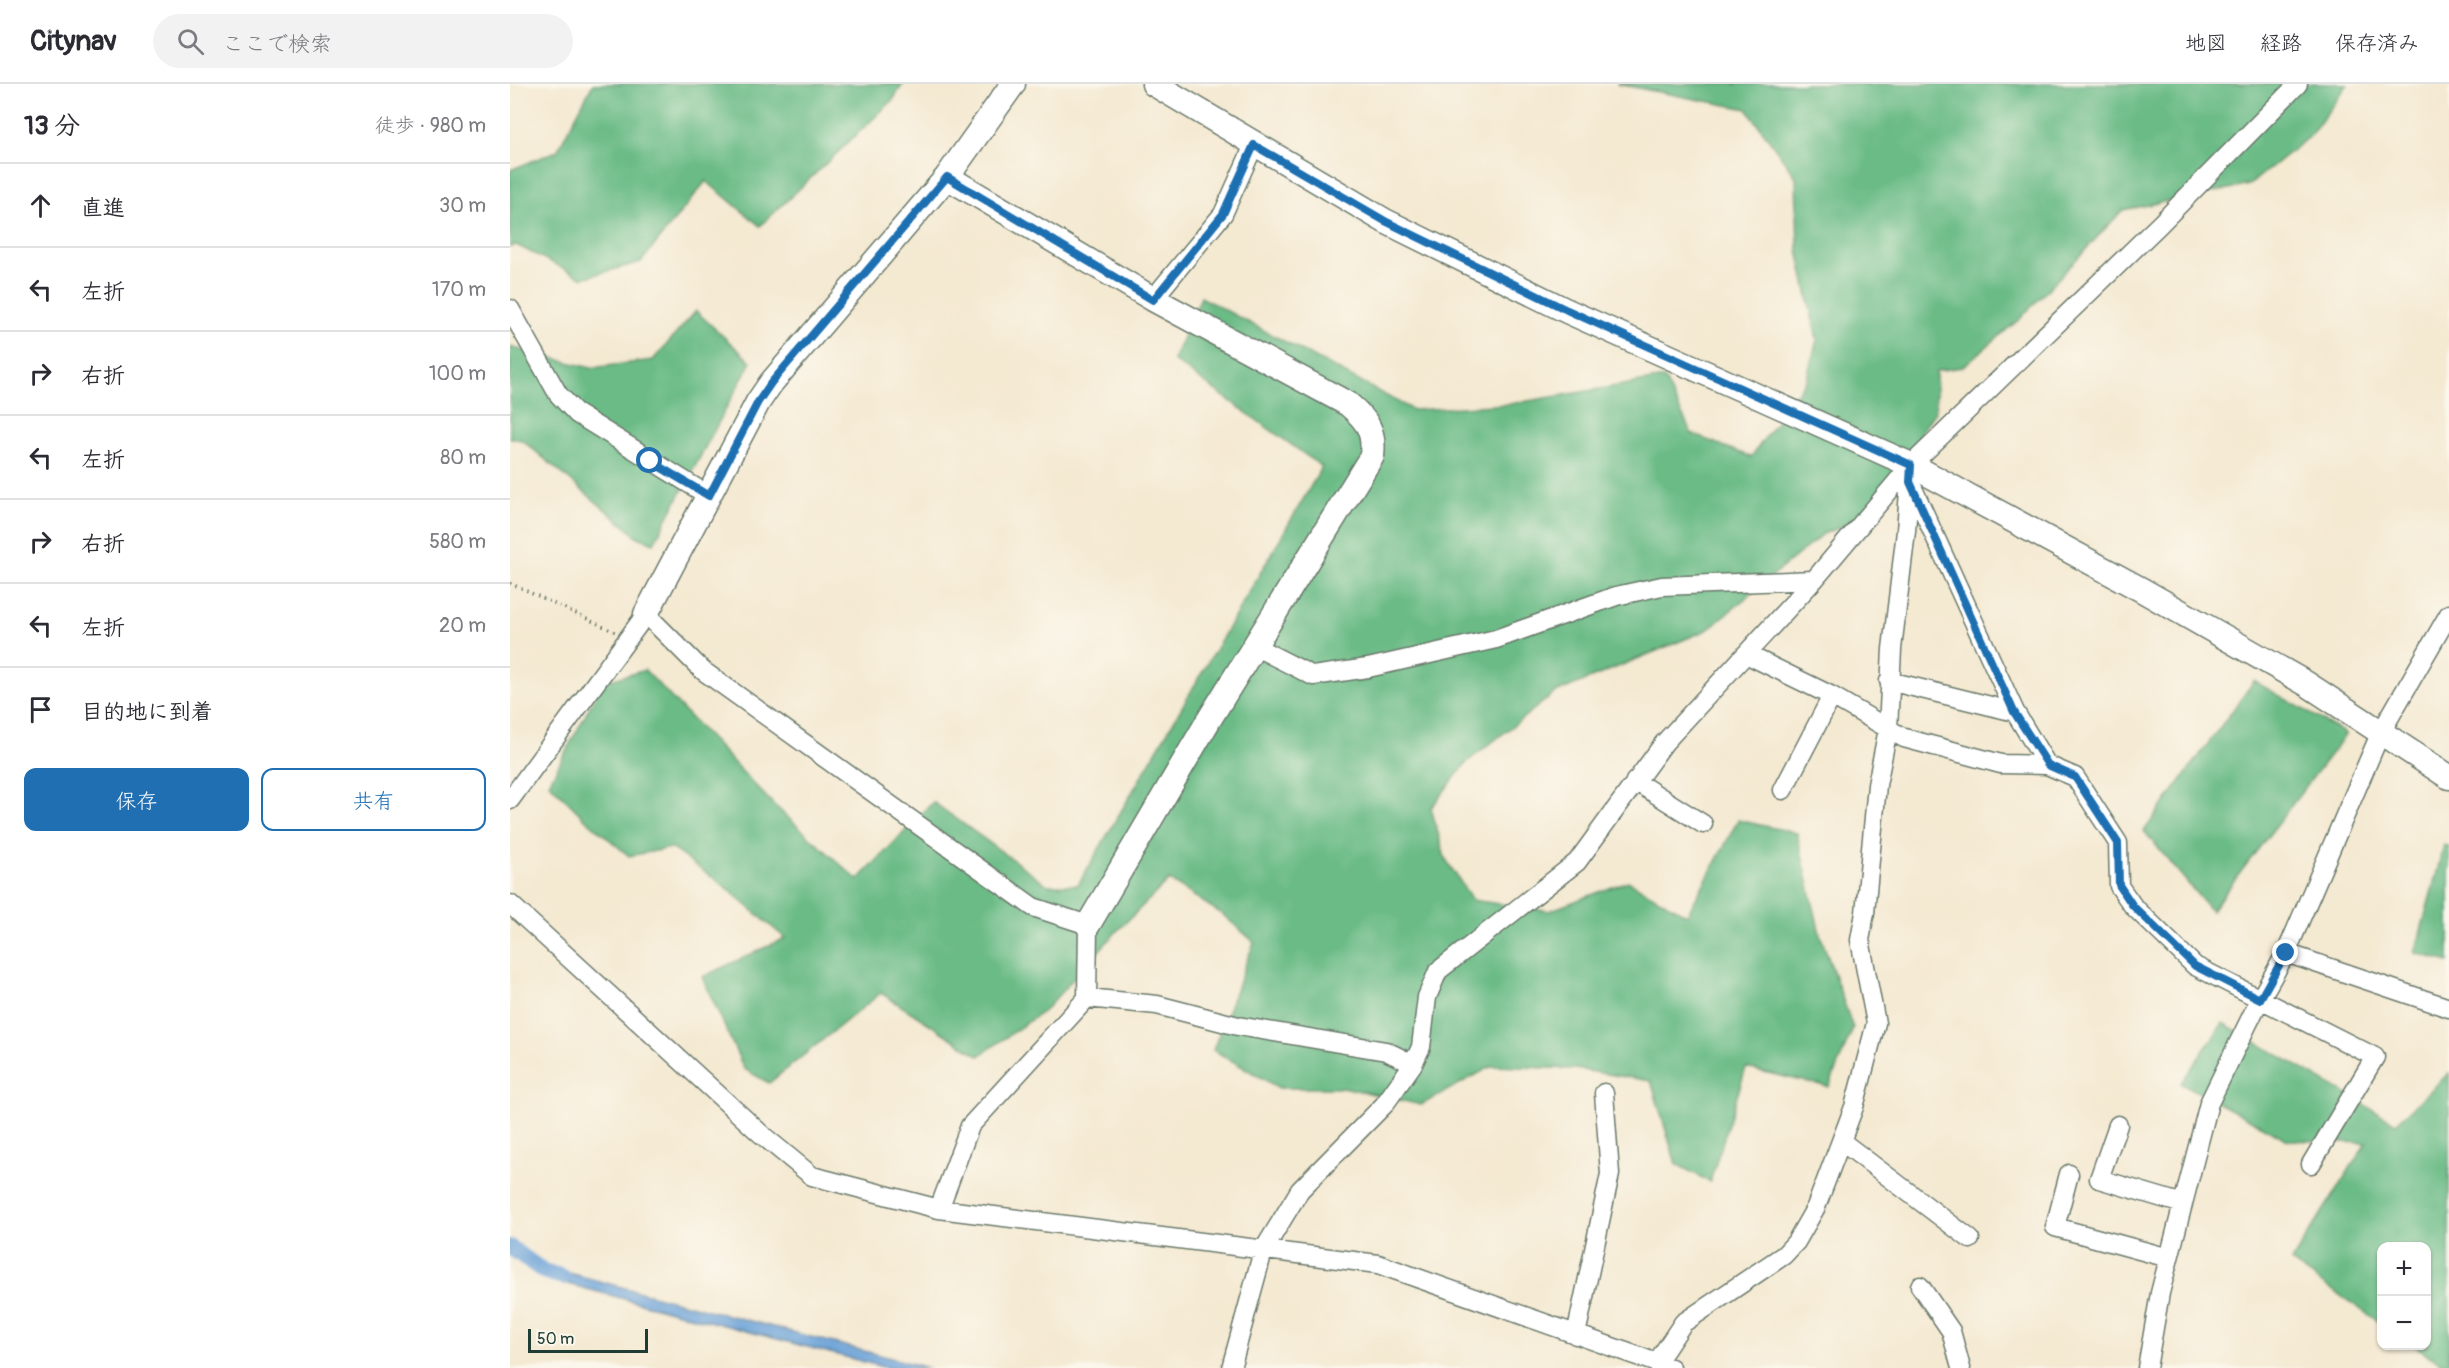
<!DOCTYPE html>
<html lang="ja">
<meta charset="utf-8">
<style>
:root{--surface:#fff;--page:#f2f2f3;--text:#2b2b33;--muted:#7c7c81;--line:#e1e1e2;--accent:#1f6fb2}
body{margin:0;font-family:Pangolin,"Klee One",sans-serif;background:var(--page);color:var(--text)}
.controls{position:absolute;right:18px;bottom:18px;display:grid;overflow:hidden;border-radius:12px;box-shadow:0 2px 4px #0004}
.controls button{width:54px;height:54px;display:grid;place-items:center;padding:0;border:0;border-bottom:2px solid var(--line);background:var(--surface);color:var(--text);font:30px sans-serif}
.scale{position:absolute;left:18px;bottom:15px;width:120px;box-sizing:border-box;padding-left:6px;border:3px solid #1f3d34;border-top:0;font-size:16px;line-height:21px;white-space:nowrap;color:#1f3d34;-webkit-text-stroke:4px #fbf7ec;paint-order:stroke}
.stop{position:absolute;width:18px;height:18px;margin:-14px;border:4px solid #1f6fb2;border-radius:50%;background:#fff}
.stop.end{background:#1f6fb2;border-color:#fff;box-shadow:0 2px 6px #0008}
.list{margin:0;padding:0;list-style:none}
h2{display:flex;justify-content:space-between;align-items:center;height:78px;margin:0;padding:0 24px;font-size:26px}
h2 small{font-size:20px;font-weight:400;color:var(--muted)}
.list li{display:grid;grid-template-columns:39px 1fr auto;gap:18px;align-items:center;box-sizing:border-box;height:84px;padding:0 24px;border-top:2px solid var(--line)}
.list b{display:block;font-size:22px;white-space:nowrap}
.list em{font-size:20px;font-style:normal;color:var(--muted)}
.actions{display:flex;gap:12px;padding:18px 24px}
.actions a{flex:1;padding:14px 0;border:2px solid var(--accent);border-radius:12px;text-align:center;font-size:21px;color:var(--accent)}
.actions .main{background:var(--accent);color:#fff}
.icon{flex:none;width:33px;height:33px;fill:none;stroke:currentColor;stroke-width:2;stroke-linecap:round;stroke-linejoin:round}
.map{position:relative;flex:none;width:1939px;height:1284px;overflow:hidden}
header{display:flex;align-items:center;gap:36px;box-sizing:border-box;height:84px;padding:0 30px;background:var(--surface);border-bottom:2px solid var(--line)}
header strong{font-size:28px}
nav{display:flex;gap:33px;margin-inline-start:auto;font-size:21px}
.search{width:420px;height:54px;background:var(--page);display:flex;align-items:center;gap:15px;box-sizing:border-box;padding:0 21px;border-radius:33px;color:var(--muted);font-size:22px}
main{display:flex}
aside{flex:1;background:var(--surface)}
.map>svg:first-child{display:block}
.forest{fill:#6bbb86;stroke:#457c5d;stroke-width:1.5}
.water{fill:#69a0d7;stroke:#446e86;stroke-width:1.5}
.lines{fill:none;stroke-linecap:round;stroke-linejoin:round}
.canal{stroke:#69a0d7;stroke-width:16}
.minor-casing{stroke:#6a796b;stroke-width:21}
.tertiary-casing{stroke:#6a796b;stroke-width:27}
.path{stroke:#6a796b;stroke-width:3;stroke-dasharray:1.5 4.5;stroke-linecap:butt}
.minor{stroke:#fff;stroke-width:18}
.tertiary{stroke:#fff;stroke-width:24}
.route{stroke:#1f6fb2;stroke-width:8}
</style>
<header>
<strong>Citynav</strong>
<div class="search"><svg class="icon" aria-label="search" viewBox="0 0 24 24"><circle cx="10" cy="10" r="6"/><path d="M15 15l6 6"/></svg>ここで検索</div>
<nav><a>地図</a><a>経路</a><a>保存済み</a></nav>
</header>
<main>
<aside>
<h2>13 分<small>徒歩 · 980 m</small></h2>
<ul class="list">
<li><svg class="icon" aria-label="ahead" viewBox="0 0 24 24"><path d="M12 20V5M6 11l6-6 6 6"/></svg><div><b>直進</b></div><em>30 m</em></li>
<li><svg class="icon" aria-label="left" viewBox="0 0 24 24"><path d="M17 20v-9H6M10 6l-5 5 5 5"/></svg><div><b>左折</b></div><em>170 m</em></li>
<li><svg class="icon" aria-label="right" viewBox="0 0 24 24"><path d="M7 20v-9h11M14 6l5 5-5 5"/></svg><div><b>右折</b></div><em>100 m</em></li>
<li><svg class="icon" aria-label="left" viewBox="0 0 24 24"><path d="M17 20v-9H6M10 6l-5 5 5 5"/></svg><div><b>左折</b></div><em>80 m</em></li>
<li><svg class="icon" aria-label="right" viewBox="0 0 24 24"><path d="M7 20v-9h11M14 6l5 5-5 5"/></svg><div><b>右折</b></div><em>580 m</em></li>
<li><svg class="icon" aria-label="left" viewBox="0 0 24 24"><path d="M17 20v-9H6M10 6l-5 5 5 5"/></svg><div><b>左折</b></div><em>20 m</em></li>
<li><svg class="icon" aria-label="arrive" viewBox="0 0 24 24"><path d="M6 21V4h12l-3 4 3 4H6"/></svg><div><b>目的地に到着</b></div></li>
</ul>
<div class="actions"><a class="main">保存</a><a>共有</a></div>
</aside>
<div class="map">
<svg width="1939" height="1284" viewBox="0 0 1939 1284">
<rect width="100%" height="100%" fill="#fbf7ec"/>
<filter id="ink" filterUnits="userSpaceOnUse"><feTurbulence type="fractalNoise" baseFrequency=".0167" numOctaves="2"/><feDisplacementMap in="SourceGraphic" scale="12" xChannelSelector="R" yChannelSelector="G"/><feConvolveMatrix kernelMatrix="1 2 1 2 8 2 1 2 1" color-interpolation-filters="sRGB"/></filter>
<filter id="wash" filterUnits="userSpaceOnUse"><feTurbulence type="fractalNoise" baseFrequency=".008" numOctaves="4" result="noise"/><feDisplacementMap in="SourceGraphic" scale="24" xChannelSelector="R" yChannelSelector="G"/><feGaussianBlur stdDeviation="1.35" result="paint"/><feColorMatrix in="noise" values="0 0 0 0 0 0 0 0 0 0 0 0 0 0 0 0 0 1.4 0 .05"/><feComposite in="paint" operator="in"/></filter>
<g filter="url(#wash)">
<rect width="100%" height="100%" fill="#f4e9d1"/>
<!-- forest -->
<path class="forest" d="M 83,0 L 393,0 L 383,16 L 250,142 L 196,97 L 131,178 L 73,194 L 6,161 L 0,163 L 0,86 L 47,67 Z
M 1107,0 L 1838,0 L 1801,51 L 1739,101 L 1613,126 L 1511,234 L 1452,283 L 1426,287 L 1426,326 L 1357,433 L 1313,450 L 1197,546 L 1045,609 L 957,678 L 921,724 L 935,774 L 962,816 L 1039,827 L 1118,797 L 1177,831 L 1228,736 L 1287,749 L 1310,850 L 1343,944 L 1319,1003 L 1236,984 L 1200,1098 L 1166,1080 L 1141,997 L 1065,985 L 982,982 L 911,1021 L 837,1004 L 769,1004 L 703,966 L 744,858 L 712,830 L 659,796 L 608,846 L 535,926 L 469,972 L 371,909 L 259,999 L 234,985 L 192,893 L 275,854 L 214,802 L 161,764 L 119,772 L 75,735 L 39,699 L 93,598 L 135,586 L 264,721 L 348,796 L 423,718 L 538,801 L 568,801 L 812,383 L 663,276 L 691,213 L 903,326 L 1000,320 L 1154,294 L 1182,350 L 1241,373 L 1296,297 L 1307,256 L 1288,166 L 1286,93 L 1237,25 Z
M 186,227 L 241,278 L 144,459 L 128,453 L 12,356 L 0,354 L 0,263 L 81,284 L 143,276 Z
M 1744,597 L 1836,650 L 1701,827 L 1634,747 Z
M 1934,761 L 1939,763 L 1939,878 L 1905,869 Z
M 1713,939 L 1886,1039 L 1939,989 L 1939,1284 L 1905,1262 L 1916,1262 L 1916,1162 L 1872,1162 L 1871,1239 L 1781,1178 L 1856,1059 L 1778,1056 L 1671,999 Z"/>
<!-- water -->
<path class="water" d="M 36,1183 L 419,1284 L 377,1284 L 31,1193 Z"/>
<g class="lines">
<!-- canal -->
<path class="canal" d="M 0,1163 L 33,1187 L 53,1193"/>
</g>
</g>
<g filter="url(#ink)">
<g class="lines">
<!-- minor casing -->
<g class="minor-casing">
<path id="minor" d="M 643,215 L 713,130 L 744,61
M 0,225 L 48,310 L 67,330 L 199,412
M 1401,400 L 1505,628 L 1537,681 L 1565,693 L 1608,759 L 1609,802 L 1623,822 L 1685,882 L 1865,973 L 1801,1080
M 744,562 L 803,592 L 858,584 L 986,555 L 1106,512 L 1152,502 L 1304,496
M 1236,570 L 1322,612 L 1394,654 L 1491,680 L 1537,681
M 1379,597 L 1505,628
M 1125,697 L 1193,740
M 1273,706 L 1322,612
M 0,716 L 136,530 L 192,586 L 523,823 L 578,841 L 577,914 L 460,1042 L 429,1125
M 0,820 L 251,1050 L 302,1092 L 429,1125 L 868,1180 L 1161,1284
M 1776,869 L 1939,924
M 577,914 L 647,921 L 728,942 L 876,967 L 903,980
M 1608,1041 L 1589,1095 L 1673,1120
M 1331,1057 L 1460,1155
M 1559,1090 L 1545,1143 L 1659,1174
M 1410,1202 L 1441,1247 L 1451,1284
M 1066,1251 L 1100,1090 L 1094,1009
M 1147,1278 L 1173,1239 L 1274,1171 L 1286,1158 L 1306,1123 L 1344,1023 L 1366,939 L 1350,856 L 1355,829 L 1367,701 L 1378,645 L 1382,565 L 1396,447 L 1401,381
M 721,1284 L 753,1167 L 790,1106 L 874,1021 L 903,980 L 911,963 L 917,913 L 928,887 L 1067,778 L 1154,659 L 1304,496 L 1401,381 L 1650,140 L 1788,0
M 1637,1284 L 1650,1209 L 1699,1019 L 1750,915 L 1776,869 L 1870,650 L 1939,530"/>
</g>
<!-- tertiary casing -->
<g class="tertiary-casing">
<path id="tertiary" d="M 644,0 L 875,137 L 1057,227 L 1401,381 L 1632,506 L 1797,600 L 1939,693
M 437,93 L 643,215 L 838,320 C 857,336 865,347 862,372 L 700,634 L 578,841
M 136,530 L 248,318 L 261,299 L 437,93 L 503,0"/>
</g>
<!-- path -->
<path class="path" d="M 0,499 L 105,548"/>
<!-- minor -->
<use href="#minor" class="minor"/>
<!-- tertiary -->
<use href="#tertiary" class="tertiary"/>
</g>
</g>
<g class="lines" filter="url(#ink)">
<!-- route -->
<path class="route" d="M 140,377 L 199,412 L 248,318 L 261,299 L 437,93 L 643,216 L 713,130 L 744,61 L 875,137 L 1057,226 L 1401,381 L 1400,398 L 1504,628 L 1538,681 L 1565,693 L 1608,759 L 1609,801 L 1623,822 L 1685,882 L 1750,915 L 1776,869"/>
</g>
</svg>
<div class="controls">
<button>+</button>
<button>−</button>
</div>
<div class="scale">50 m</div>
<div class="stop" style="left:140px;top:377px"></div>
<div class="stop end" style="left:1776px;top:869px"></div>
</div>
</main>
